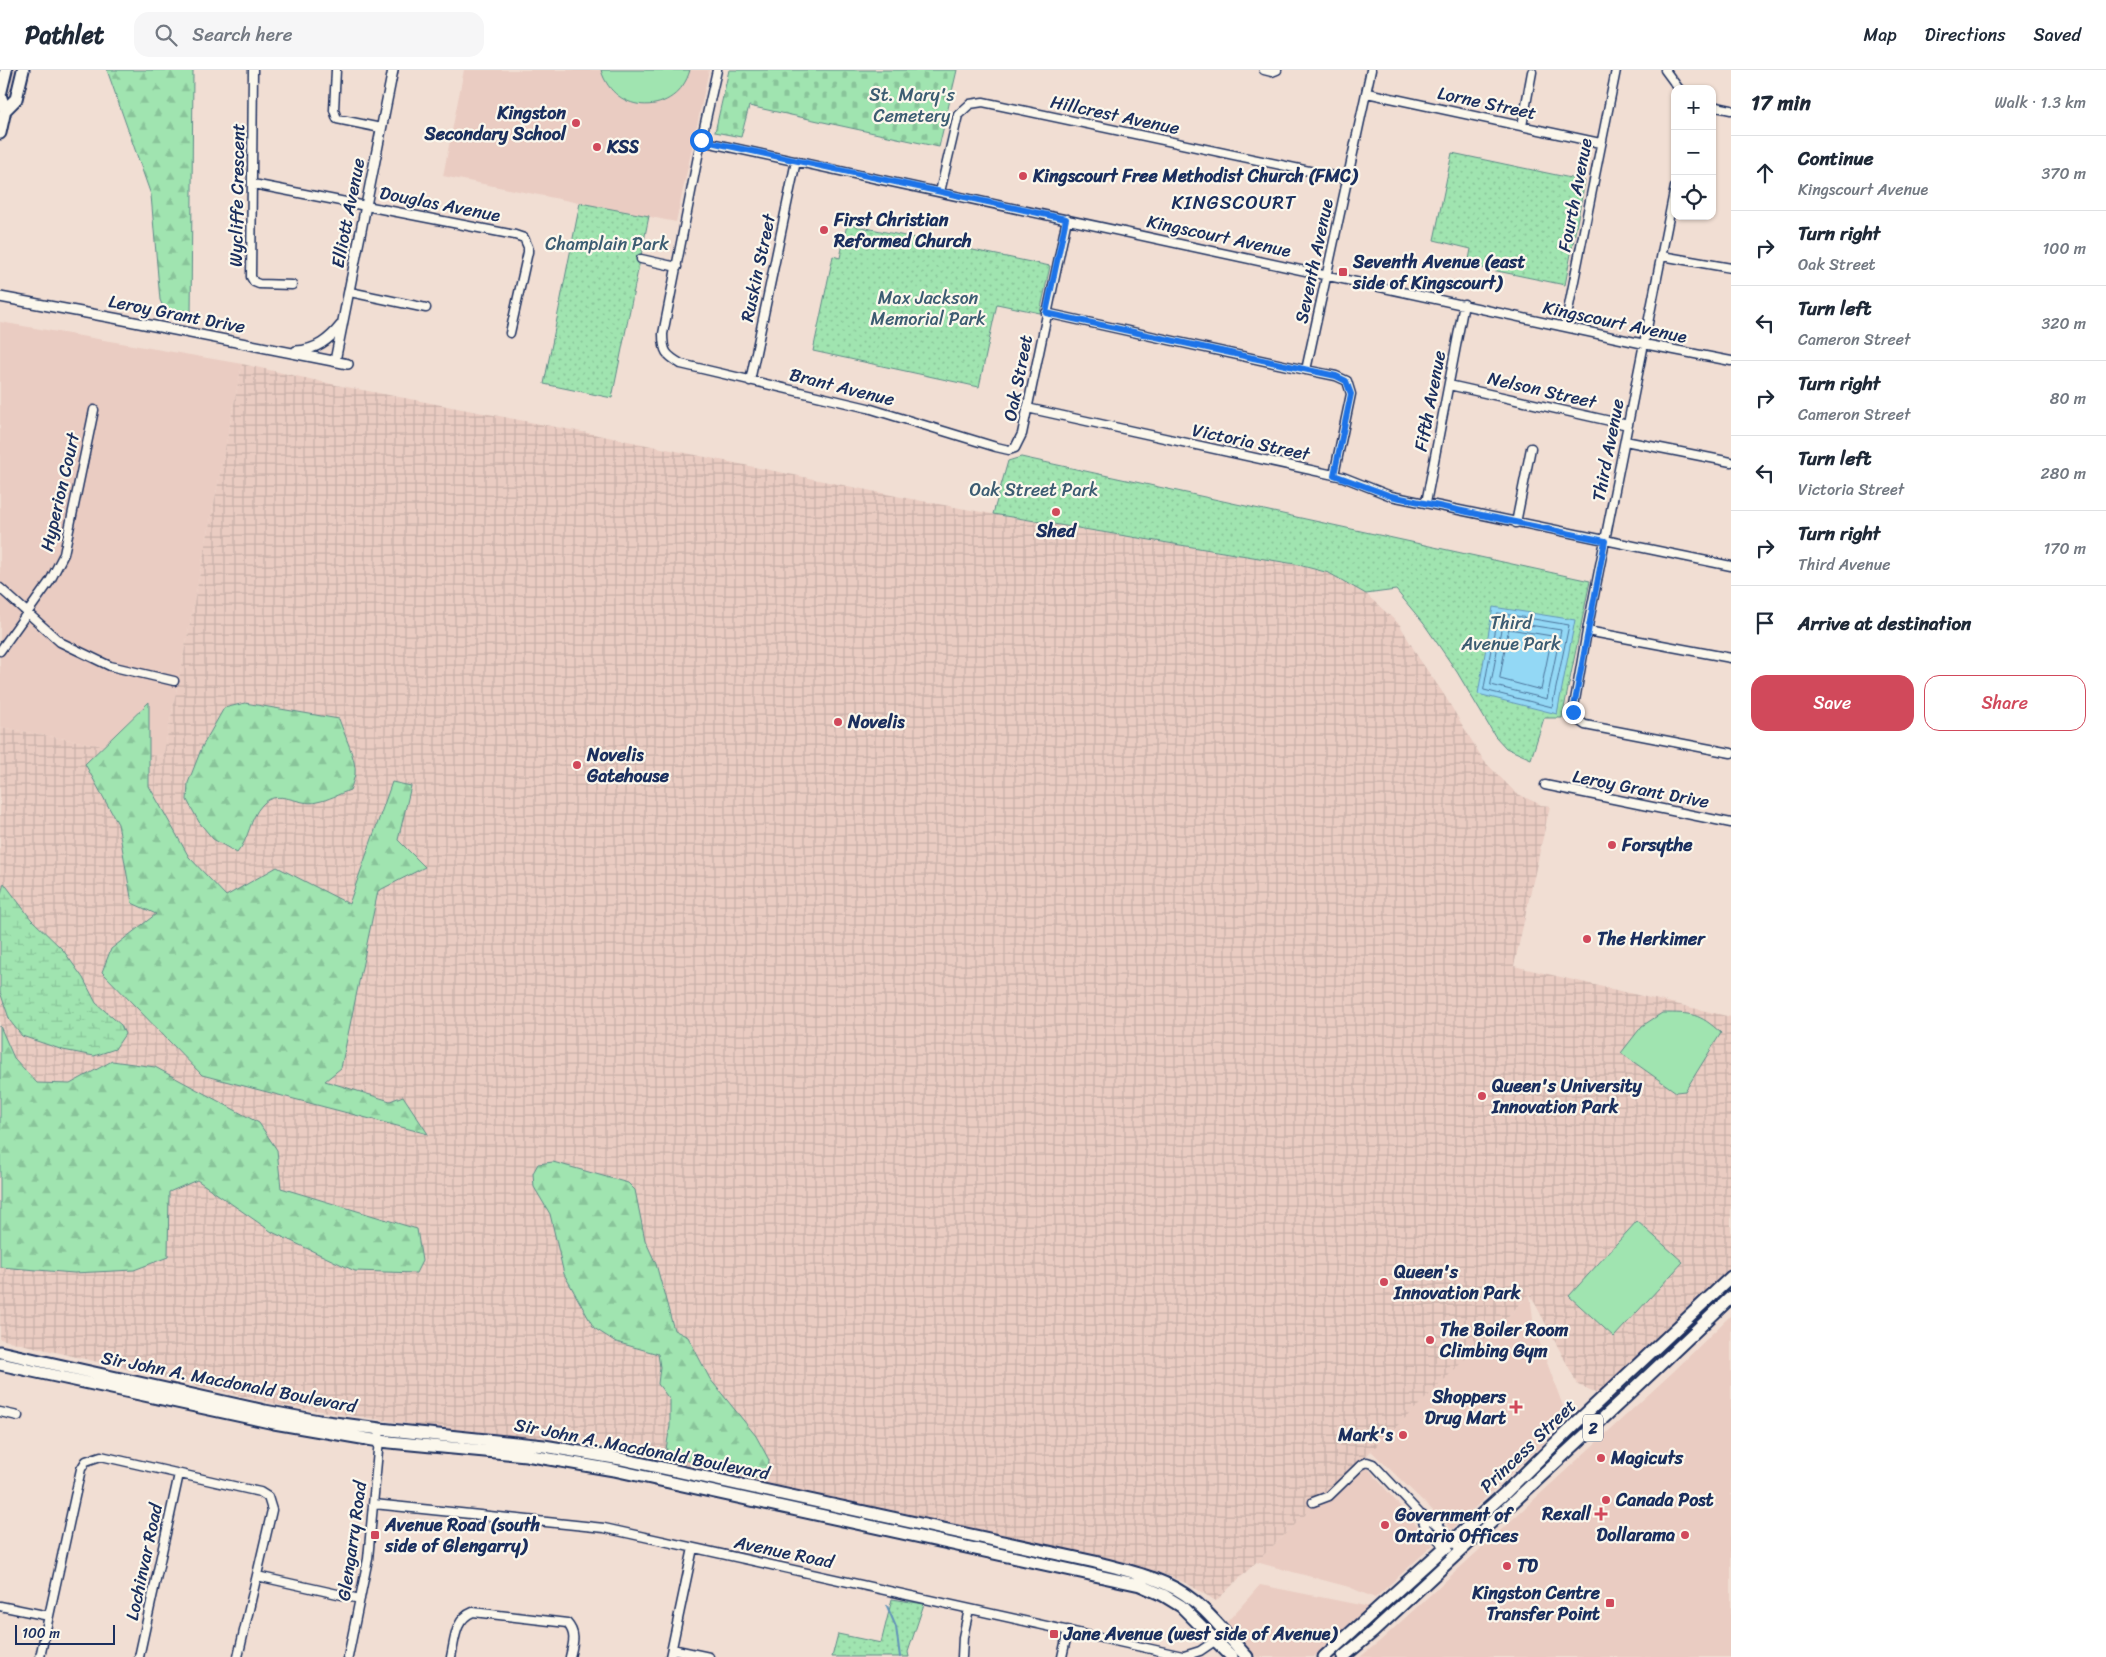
<!DOCTYPE html>
<meta charset="utf-8">
<style>
:root{--surface:#fff;--page:#f6f6f7;--text:#1f2937;--muted:#747a83;--line:#e0e1e3;--accent:#d1495b}
body{margin:0;font-family:Sriracha,sans-serif;background:var(--page);color:var(--text)}
.controls{position:absolute;right:15px;top:15px;display:grid;overflow:hidden;border-radius:10px;box-shadow:0 1px 4px #0004}
.controls button{width:45px;height:45px;display:grid;place-items:center;padding:0;border:0;border-bottom:1px solid var(--line);background:var(--surface);color:var(--text);font:25px sans-serif}
.scale{position:absolute;left:15px;bottom:12px;width:100px;box-sizing:border-box;padding-left:5px;border:2px solid #1b2f5e;border-top:0;font-size:14px;line-height:18px;white-space:nowrap;color:#1b2f5e;-webkit-text-stroke:4px #fbf7ec;paint-order:stroke}
.stop{position:absolute;width:15px;height:15px;margin:-11px;border:4px solid #1a73e8;border-radius:50%;background:#fff}
.stop.end{background:#1a73e8;border-color:#fff;box-shadow:0 1px 5px #0008}
.list{margin:0;padding:0;list-style:none}
h2{display:flex;justify-content:space-between;align-items:center;height:65px;margin:0;padding:0 20px;font-size:21px}
h2 small{font-size:16px;font-weight:400;color:var(--muted)}
.list li{display:grid;grid-template-columns:32px 1fr auto;gap:15px;align-items:center;box-sizing:border-box;height:75px;padding:0 20px;border-top:1px solid var(--line)}
.list b{display:block;font-size:19px;white-space:nowrap}
.list p{margin:0;font-size:16px;white-space:nowrap;color:var(--muted)}
.list em{font-size:16px;font-style:normal;color:var(--muted)}
.actions{display:flex;gap:10px;padding:15px 20px}
.actions a{flex:1;padding:11px 0;border:1px solid var(--accent);border-radius:15px;text-align:center;font-size:18px;color:var(--accent)}
.actions .main{background:var(--accent);color:#fff}
.icon{flex:none;width:28px;height:28px;fill:none;stroke:currentColor;stroke-width:2;stroke-linecap:round;stroke-linejoin:round}
.map{position:relative;flex:none;width:1731px;height:1587px;overflow:hidden}
header{display:flex;align-items:center;gap:30px;box-sizing:border-box;height:70px;padding:0 25px;background:var(--surface);border-bottom:1px solid var(--line)}
header strong{font-size:24px}
nav{display:flex;gap:28px;margin-inline-start:auto;font-size:18px}
.search{width:350px;height:45px;background:var(--page);display:flex;align-items:center;gap:12px;box-sizing:border-box;padding:0 18px;border-radius:15px;color:var(--muted);font-size:19px}
main{display:flex}
aside{flex:1;background:var(--surface)}
.map>svg:first-child{display:block}
.built{fill:#eaccc2}
.industrial{fill:url(#industrial-grid)}
.grass{fill:#a0e4b0;stroke:#5e8a87}
.forest{fill:url(#forest-firs);stroke:#5e8a87}
.wetland{fill:url(#wetland-marsh);stroke:#5e8a87}
.cemetery{fill:url(#cemetery-stones);stroke:#5e8a87}
.park{fill:url(#park-dots);stroke:#5e8a87}
.water{fill:#93d8f5;stroke:#6394b9}
.lines{fill:none;stroke-linecap:round;stroke-linejoin:round}
.shore{stroke:#4b739a;stroke-width:1}
.stream{stroke:#6394b9;stroke-width:2}
.minor-casing{stroke:#1b2f5e;stroke-width:11}
.tertiary-casing{stroke:#1b2f5e;stroke-width:12}
.primary-casing{stroke:#1b2f5e;stroke-width:15}
.minor{stroke:#fbf7ec;stroke-width:8}
.tertiary{stroke:#fbf7ec;stroke-width:9}
.primary{stroke:#fbf7ec;stroke-width:11}
.route{stroke:#1a73e8;stroke-width:6}
.poi-dot{fill:#d1495b;stroke:#fbf7ec;stroke-width:2}
.labels{text-anchor:middle;dominant-baseline:central;stroke-width:4.5;stroke-linejoin:round;paint-order:stroke}
.shield{fill:#fbf7ec;stroke:#5e6b89;stroke-width:1}
.shield-label{font-size:16px;font-weight:bold;fill:#1b2f5e}
.park-label{font-size:18px;fill:#3c5c72;stroke:#fbf7ec}
.street-label{font-size:18px;fill:#1b2f5e;stroke:#fbf7ec}
.poi-label{font-size:18px;font-weight:bold;fill:#1b2f5e;stroke:#fbf7ec;text-anchor:start}
.neighbourhood-label{font-size:19px;letter-spacing:1px;fill:#1b2f5e;stroke:#fbf7ec}
</style>
<header>
<strong>Pathlet</strong>
<div class="search"><svg class="icon" aria-label="search" viewBox="0 0 24 24"><circle cx="10" cy="10" r="6"/><path d="M15 15l6 6"/></svg>Search here</div>
<nav><a>Map</a><a>Directions</a><a>Saved</a></nav>
</header>
<main>
<div class="map">
<svg width="1731" height="1587" viewBox="0 0 1731 1587">
<defs>
<pattern id="industrial-grid" width="8" height="8" patternUnits="userSpaceOnUse" patternTransform="scale(1.25)"><rect width="8" height="8" fill="#eaccc2"/><path d="M0 4h8M4 0v8" fill="none" stroke="#c8b0a9"/></pattern>
<pattern id="forest-firs" width="22" height="20" patternUnits="userSpaceOnUse" patternTransform="scale(1.25)"><rect width="22" height="20" fill="#a0e4b0"/><path d="M5 1l3.5 6h-7zM16 11l3.5 6h-7z" fill="#89c49a"/></pattern>
<pattern id="wetland-marsh" width="20" height="14" patternUnits="userSpaceOnUse" patternTransform="scale(1.25)"><rect width="20" height="14" fill="#a0e4b0"/><path d="M1 5h8M5 5V1M11 12h8M15 12V8" fill="none" stroke="#89c49a"/></pattern>
<pattern id="cemetery-stones" width="16" height="16" patternUnits="userSpaceOnUse" patternTransform="scale(1.25)"><rect width="16" height="16" fill="#a0e4b0"/><path d="M2 7V4a2 2 0 0 1 4 0v3zM10 15v-3a2 2 0 0 1 4 0v3z" fill="#89c49a"/></pattern>
<pattern id="park-dots" width="8" height="8" patternUnits="userSpaceOnUse" patternTransform="scale(1.25)"><rect width="8" height="8" fill="#a0e4b0"/><path d="M2 2h.1M6 6h.1" fill="none" stroke="#89c49a" stroke-width="1.8" stroke-linecap="round"/></pattern>
</defs>
<rect width="100%" height="100%" fill="#f1ded3"/>
<filter id="ink" filterUnits="userSpaceOnUse"><feTurbulence type="fractalNoise" baseFrequency=".02" numOctaves="2"/><feDisplacementMap in="SourceGraphic" scale="10" xChannelSelector="R" yChannelSelector="G"/><feConvolveMatrix kernelMatrix="1 2 1 2 8 2 1 2 1" color-interpolation-filters="sRGB"/></filter>
<g filter="url(#ink)">
<!-- built -->
<path class="built" d="M 464,0 L 709,0 L 676,152 L 443,106 Z
M 0,252 L 242,294 L 163,687 L 0,657 Z
M 1530,1224 L 1534,1257 L 1568,1350 L 1452,1459 L 1371,1381 Z
M 1731,1245 L 1731,1587 L 1360,1587 L 1380,1571 L 1673,1302 Z
M 1361,1390 L 1433,1475 L 1375,1528 L 1349,1517 L 1256,1492 Z
M 1260,1515 L 1370,1537 L 1314,1587 L 1256,1587 L 1227,1552 Z"/>
<!-- industrial -->
<path class="industrial" d="M 242,294 L 336,315 L 598,365 L 906,428 L 1003,446 L 1295,494 L 1329,503 L 1366,524 L 1400,555 L 1418,587 L 1443,623 L 1484,691 L 1516,723 L 1541,735 L 1550,736 L 1514,896 L 1731,947 L 1731,1200 L 1605,1326 L 1578,1315 L 1530,1224 L 1428,1326 L 1216,1531 L 1188,1514 L 1166,1505 L 839,1432 L 604,1375 L 556,1369 L 476,1364 L 280,1335 L 0,1269 L 0,657 L 163,687 Z"/>
<!-- grass -->
<path class="grass" d="M 601,0 L 690,0 C 677,47 614,46 601,0 Z
M 1662,943 C 1692,943 1699,943 1721,963 L 1685,1021 L 1676,1022 L 1621,983 L 1642,956 Z
M 1637,1151 L 1683,1192 L 1614,1267 L 1569,1226 Z"/>
<!-- forest -->
<path class="forest" d="M 107,0 L 193,0 L 191,247 L 165,241 L 160,230 L 151,125 Z
M 149,632 L 149,716 L 189,787 L 226,826 L 277,797 L 349,834 L 392,712 L 411,716 L 398,770 L 425,797 L 378,821 L 341,998 L 325,1011 L 390,1031 L 403,1026 L 428,1064 L 202,1005 L 102,902 L 111,879 L 156,844 L 132,833 L 118,754 L 85,694 Z
M 245,633 L 339,649 C 344,664 357,691 355,704 C 354,709 352,715 350,720 C 339,724 328,730 317,732 C 299,737 278,717 262,735 C 249,749 250,768 237,783 L 213,769 L 199,752 L 187,730 L 188,713 L 202,677 L 224,638 Z
M 0,956 L 14,988 L 37,1013 L 70,1014 L 112,991 L 155,997 L 259,1053 L 277,1080 L 281,1118 L 417,1159 L 422,1191 L 416,1203 L 355,1201 L 272,1162 L 197,1110 L 169,1122 L 168,1187 L 134,1200 L 74,1203 L 0,1197 Z
M 553,1092 L 628,1113 L 635,1120 L 645,1170 L 656,1194 L 674,1260 L 688,1267 L 710,1309 L 756,1366 L 769,1390 L 768,1403 L 759,1409 L 665,1385 L 670,1356 L 670,1330 L 658,1314 L 660,1297 L 658,1284 L 616,1272 L 594,1258 L 564,1204 L 550,1144 L 534,1117 L 533,1103 L 538,1094 Z"/>
<!-- wetland -->
<path class="wetland" d="M 4,813 L 31,849 L 63,880 L 83,908 L 96,933 L 121,955 L 125,964 L 115,979 L 94,986 L 63,980 L 22,966 L 10,951 L 0,922 L 0,827 Z"/>
<!-- cemetery -->
<path class="cemetery" d="M 729,0 L 957,0 L 939,77 L 749,36 L 741,67 L 715,62 Z"/>
<!-- park -->
<path class="park" d="M 1452,83 L 1585,111 L 1565,215 L 1468,195 L 1471,179 L 1434,170 Z
M 580,133 L 649,146 L 612,328 L 544,314 Z
M 847,154 L 1050,196 L 1040,243 L 997,234 L 979,317 L 813,281 L 833,186 L 840,188 Z
M 1021,387 L 1590,511 L 1562,648 L 1544,648 L 1531,689 L 1506,678 L 1495,666 L 1457,602 L 1424,554 L 1396,520 L 1366,524 L 1329,503 L 1295,494 L 993,444 L 1008,391 Z
M 892,1529 L 924,1534 L 908,1582 L 909,1587 L 832,1587 L 838,1564 L 881,1573 Z"/>
<!-- water -->
<path class="water" d="M 1493,537 L 1575,550 L 1557,644 L 1478,624 Z"/>
<g class="lines">
<!-- shore -->
<path class="shore" d="M 1498,543 L 1569,555 L 1552,637 L 1484,620 Z
M 1503,551 L 1561,560 L 1547,629 L 1491,615 Z
M 1509,559 L 1552,566 L 1541,620 L 1500,609 Z"/>
<!-- stream -->
<path class="stream" d="M 887,1536 L 896,1557 L 900,1587"/>
<!-- minor casing -->
<g class="minor-casing">
<path id="minor" d="M 253,0 L 251,207 L 254,212 L 259,214 L 292,215
M 336,0 L 334,40 L 337,49 L 381,58
M 717,0 L 701,71 L 663,264 C 663,282 666,285 681,294 L 868,338 L 996,377 L 1009,380 L 1015,378 L 1022,364 L 1067,149
M 1264,0 L 1272,2 L 1277,0
M 1665,0 L 1679,19
M 1367,23 L 1600,73
M 1712,36 L 1731,40
M 1522,56 L 1532,2
M 701,71 L 1649,275 L 1731,291
M 253,114 L 515,165 L 524,168 L 528,177 L 528,182 L 510,263
M 1675,117 L 1587,561 L 1573,642 L 1575,648 L 1585,655 L 1731,683
M 940,122 L 958,45 L 970,34 L 983,32 L 1347,109
M 1662,186 L 1731,198
M 641,189 L 677,197
M 350,222 L 426,238
M 1046,243 L 1306,300 L 1336,306 L 1347,311 L 1351,324 L 1334,405
M 1565,256 L 1616,0
M 1306,300 L 1371,0
M 750,311 L 796,91
M 1449,315 L 1628,355
M 1027,338 L 1343,407 L 1391,426 L 1731,496
M 1625,371 L 1731,392
M 1426,433 L 1464,234
M 1516,453 L 1531,378
M 0,518 L 60,572 L 110,596 L 174,611
M 1587,561 L 1731,588
M 0,581 L 50,511 L 64,484 L 94,340
M 1545,715 L 1731,753
M 0,1342 L 18,1346
M 1313,1432 L 1329,1426 L 1361,1395 L 1367,1392 L 1373,1394 L 1420,1444 L 1438,1455 L 1461,1480
M 374,1434 L 604,1458 L 1187,1587
M 1420,1444 L 1426,1458 L 1448,1479
M 257,1506 L 360,1529
M 0,1536 L 49,1546
M 672,1579 L 709,1587
M 1184,1586 L 1200,1581 L 1225,1564
M 40,1587 L 81,1399 L 86,1391 L 101,1386 L 260,1422 L 268,1427 L 272,1440 L 238,1587
M 139,1587 L 179,1404
M 348,1587 L 368,1489 L 380,1359
M 451,1587 C 455,1569 455,1549 473,1542 L 567,1553 C 577,1564 573,1574 570,1587
M 670,1587 L 693,1478
M 962,1587 L 963,1567 L 969,1539
M 1062,1587 L 1068,1560"/>
</g>
<!-- tertiary casing -->
<g class="tertiary-casing">
<path id="tertiary" d="M 0,227 L 119,249 L 348,294
M 296,281 C 316,280 329,270 341,255
M 335,291 L 393,0"/>
</g>
<!-- primary casing -->
<g class="primary-casing">
<path id="primary" d="M 5,40 L 16,29 L 23,0
M 0,63 L 5,40 L 0,25 L 6,0
M 0,1282 L 265,1341 L 319,1351 L 380,1359 L 544,1376 L 621,1389 L 1095,1492 C 1129,1501 1166,1508 1194,1531 C 1212,1545 1231,1570 1247,1587
M 0,1294 L 274,1353 L 379,1371 L 526,1385 L 614,1400 L 1140,1515 L 1163,1525 L 1181,1536 L 1232,1587
M 1324,1587 L 1505,1423 L 1578,1351 L 1731,1207
M 1343,1587 L 1374,1561 C 1493,1450 1614,1340 1731,1227"/>
</g>
<!-- minor -->
<use href="#minor" class="minor"/>
<!-- tertiary -->
<use href="#tertiary" class="tertiary"/>
<!-- primary -->
<use href="#primary" class="primary"/>
</g>
</g>
<g class="lines" filter="url(#ink)">
<!-- route -->
<path class="route" d="M 701,70 L 1066,149 L 1046,243 L 1336,306 L 1346,311 L 1351,324 L 1334,405 L 1391,426 L 1605,471 L 1573,642"/>
</g>
<!-- markers -->
<g class="poi-dot">
<circle cx="576" cy="53" r="5"/>
<circle cx="597" cy="77" r="5"/>
<circle cx="1023" cy="106" r="5"/>
<circle cx="824" cy="160" r="5"/>
<rect x="1338" y="197" width="10" height="10" rx="2.5"/>
<circle cx="1056" cy="442" r="5"/>
<circle cx="838" cy="652" r="5"/>
<circle cx="577" cy="695" r="5"/>
<circle cx="1612" cy="775" r="5"/>
<circle cx="1587" cy="869" r="5"/>
<circle cx="1482" cy="1026" r="5"/>
<circle cx="1384" cy="1212" r="5"/>
<circle cx="1430" cy="1270" r="5"/>
<path d="M1513.5 1329.5h5v5h5v5h-5v5h-5v-5h-5v-5h5z"/>
<circle cx="1403" cy="1365" r="5"/>
<circle cx="1601" cy="1388" r="5"/>
<circle cx="1606" cy="1430" r="5"/>
<path d="M1598.5 1436.5h5v5h5v5h-5v5h-5v-5h-5v-5h5z"/>
<circle cx="1385" cy="1455" r="5"/>
<rect x="370" y="1460" width="10" height="10" rx="2.5"/>
<circle cx="1685" cy="1465" r="5"/>
<circle cx="1507" cy="1496" r="5"/>
<rect x="1605" y="1528" width="10" height="10" rx="2.5"/>
<rect x="1049" y="1559" width="10" height="10" rx="2.5"/>
</g>
<g class="labels">
<!-- shield labels -->
<rect class="shield" x="1583" y="1344.5" width="20" height="27" rx="4"/>
<g class="shield-label">
<text x="1593" y="1358">2</text>
</g>
<!-- park labels -->
<g class="park-label">
<text x="912" y="25">St. Mary's<tspan x="912" dy="21">Cemetery</tspan></text>
<text x="607" y="174">Champlain Park</text>
<text x="928" y="228">Max Jackson<tspan x="928" dy="21">Memorial Park</tspan></text>
<text x="1034" y="420">Oak Street Park</text>
<text x="1511" y="553">Third<tspan x="1511" dy="21">Avenue Park</tspan></text>
</g>
<!-- street labels -->
<g class="street-label">
<text transform="translate(1487 33) rotate(12)">Lorne Street</text>
<text transform="translate(1115 45) rotate(12)">Hillcrest Avenue</text>
<text transform="translate(237 125) rotate(-89)">Wycliffe Crescent</text>
<text transform="translate(1575 125) rotate(-79)">Fourth Avenue</text>
<text transform="translate(440 134) rotate(11)">Douglas Avenue</text>
<text transform="translate(348 143) rotate(-79)">Elliott Avenue</text>
<text transform="translate(1219 166) rotate(12)">Kingscourt Avenue</text>
<text transform="translate(1314 191) rotate(-78)">Seventh Avenue</text>
<text transform="translate(758 198) rotate(-78)">Ruskin Street</text>
<text transform="translate(177 244) rotate(11)">Leroy Grant Drive</text>
<text transform="translate(1615 252) rotate(12)">Kingscourt Avenue</text>
<text transform="translate(1018 308) rotate(-79)">Oak Street</text>
<text transform="translate(842 317) rotate(14)">Brant Avenue</text>
<text transform="translate(1542 320) rotate(13)">Nelson Street</text>
<text transform="translate(1430 331) rotate(-79)">Fifth Avenue</text>
<text transform="translate(1251 372) rotate(12)">Victoria Street</text>
<text transform="translate(1608 380) rotate(-79)">Third Avenue</text>
<text transform="translate(60 422) rotate(-77)">Hyperion Court</text>
<text transform="translate(1641 719) rotate(11)">Leroy Grant Drive</text>
<text transform="translate(229 1312) rotate(11)">Sir John A. Macdonald Boulevard</text>
<text transform="translate(1528 1376) rotate(-44)">Princess Street</text>
<text transform="translate(642 1379) rotate(11)">Sir John A. Macdonald Boulevard</text>
<text transform="translate(352 1471) rotate(-82)">Glengarry Road</text>
<text transform="translate(784 1482) rotate(12)">Avenue Road</text>
<text transform="translate(144 1492) rotate(-78)">Lochinvar Road</text>
</g>
<!-- poi labels -->
<g class="poi-label">
<text x="566" y="43" text-anchor="end">Kingston<tspan x="566" dy="21">Secondary School</tspan></text>
<text x="607" y="77">KSS</text>
<text x="1033" y="106">Kingscourt Free Methodist Church (FMC)</text>
<text x="834" y="150">First Christian<tspan x="834" dy="21">Reformed Church</tspan></text>
<text x="1353" y="192">Seventh Avenue (east<tspan x="1353" dy="21">side of Kingscourt)</tspan></text>
<text x="1056" y="461" text-anchor="middle">Shed</text>
<text x="848" y="652">Novelis</text>
<text x="587" y="685">Novelis<tspan x="587" dy="21">Gatehouse</tspan></text>
<text x="1622" y="775">Forsythe</text>
<text x="1597" y="869">The Herkimer</text>
<text x="1492" y="1016">Queen's University<tspan x="1492" dy="21">Innovation Park</tspan></text>
<text x="1394" y="1202">Queen's<tspan x="1394" dy="21">Innovation Park</tspan></text>
<text x="1440" y="1260">The Boiler Room<tspan x="1440" dy="21">Climbing Gym</tspan></text>
<text x="1506" y="1327" text-anchor="end">Shoppers<tspan x="1506" dy="21">Drug Mart</tspan></text>
<text x="1393" y="1365" text-anchor="end">Mark's</text>
<text x="1611" y="1388">Magicuts</text>
<text x="1616" y="1430">Canada Post</text>
<text x="1591" y="1444" text-anchor="end">Rexall</text>
<text x="1395" y="1445">Government of<tspan x="1395" dy="21">Ontario Offices</tspan></text>
<text x="385" y="1455">Avenue Road (south<tspan x="385" dy="21">side of Glengarry)</tspan></text>
<text x="1675" y="1465" text-anchor="end">Dollarama</text>
<text x="1517" y="1496">TD</text>
<text x="1600" y="1523" text-anchor="end">Kingston Centre<tspan x="1600" dy="21">Transfer Point</tspan></text>
<text x="1064" y="1564">Jane Avenue (west side of Avenue)</text>
</g>
<!-- neighbourhood labels -->
<g class="neighbourhood-label">
<text x="1234" y="132">KINGSCOURT</text>
</g>
</g>
</svg>
<div class="controls">
<button>+</button>
<button>−</button>
<button><svg class="icon" aria-label="locate" viewBox="0 0 24 24"><circle cx="12" cy="12" r="6"/><path d="M12 2v4M12 18v4M2 12h4M18 12h4"/></svg></button>
</div>
<div class="scale">100 m</div>
<div class="stop" style="left:701px;top:70px"></div>
<div class="stop end" style="left:1573px;top:642px"></div>
</div>
<aside>
<h2>17 min<small>Walk · 1.3 km</small></h2>
<ul class="list">
<li><svg class="icon" aria-label="ahead" viewBox="0 0 24 24"><path d="M12 20V5M6 11l6-6 6 6"/></svg><div><b>Continue</b><p>Kingscourt Avenue</p></div><em>370 m</em></li>
<li><svg class="icon" aria-label="right" viewBox="0 0 24 24"><path d="M7 20v-9h11M14 6l5 5-5 5"/></svg><div><b>Turn right</b><p>Oak Street</p></div><em>100 m</em></li>
<li><svg class="icon" aria-label="left" viewBox="0 0 24 24"><path d="M17 20v-9H6M10 6l-5 5 5 5"/></svg><div><b>Turn left</b><p>Cameron Street</p></div><em>320 m</em></li>
<li><svg class="icon" aria-label="right" viewBox="0 0 24 24"><path d="M7 20v-9h11M14 6l5 5-5 5"/></svg><div><b>Turn right</b><p>Cameron Street</p></div><em>80 m</em></li>
<li><svg class="icon" aria-label="left" viewBox="0 0 24 24"><path d="M17 20v-9H6M10 6l-5 5 5 5"/></svg><div><b>Turn left</b><p>Victoria Street</p></div><em>280 m</em></li>
<li><svg class="icon" aria-label="right" viewBox="0 0 24 24"><path d="M7 20v-9h11M14 6l5 5-5 5"/></svg><div><b>Turn right</b><p>Third Avenue</p></div><em>170 m</em></li>
<li><svg class="icon" aria-label="arrive" viewBox="0 0 24 24"><path d="M6 21V4h12l-3 4 3 4H6"/></svg><div><b>Arrive at destination</b></div></li>
</ul>
<div class="actions"><a class="main">Save</a><a>Share</a></div>
</aside>
</main>
